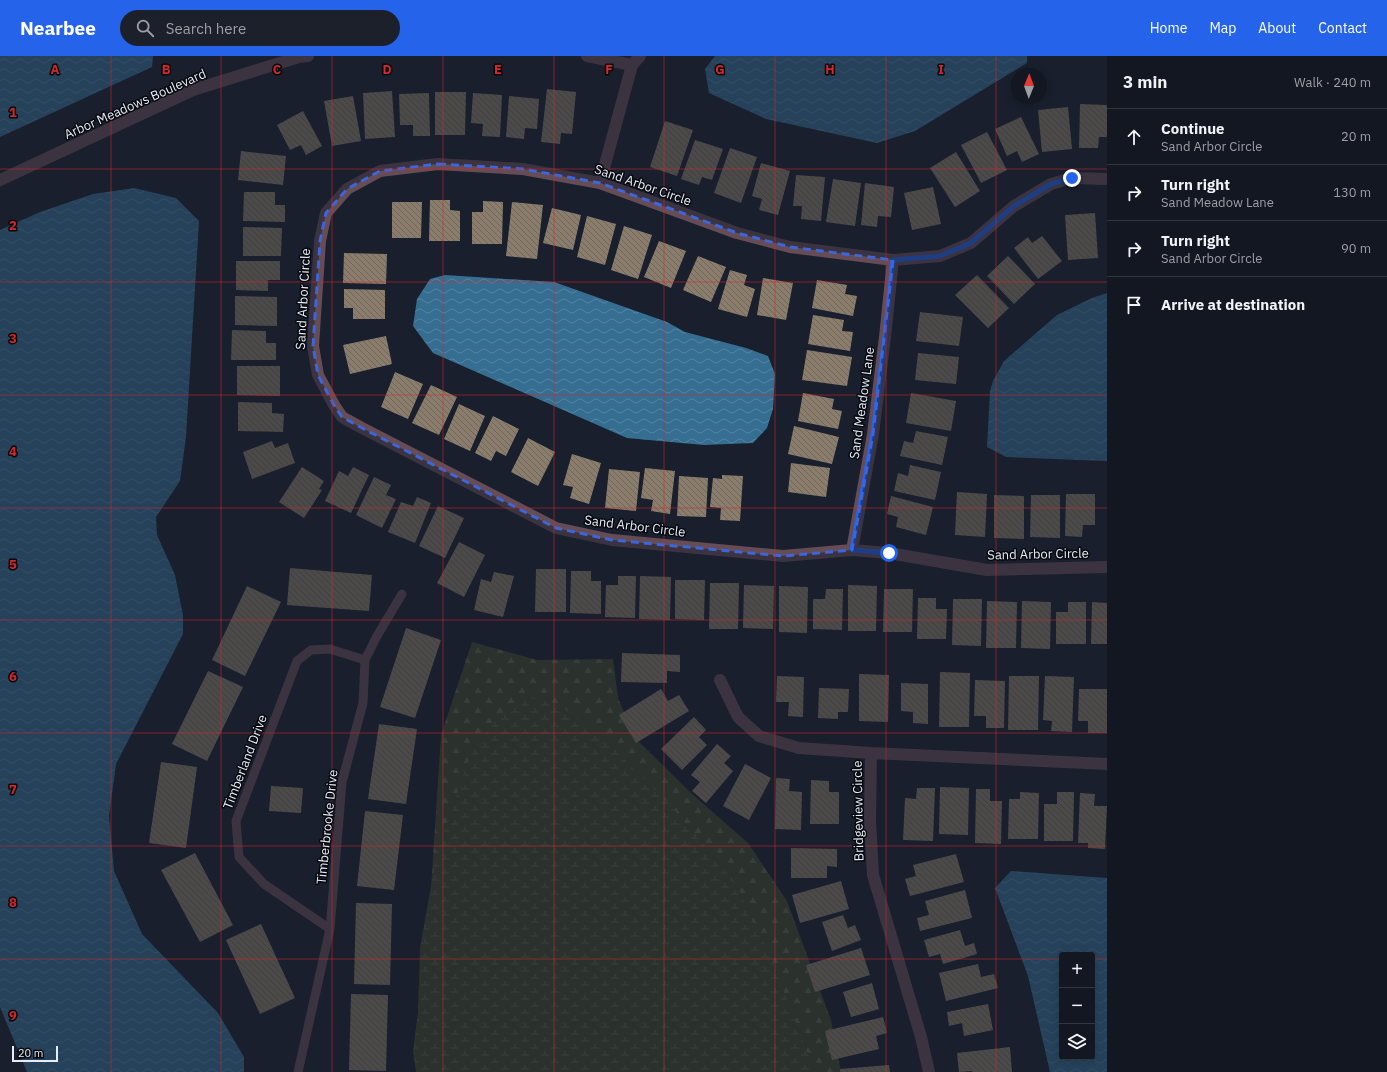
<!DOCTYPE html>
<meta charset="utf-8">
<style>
:root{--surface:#131722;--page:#1c202a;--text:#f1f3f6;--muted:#9d9fa5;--line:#323640;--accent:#2563eb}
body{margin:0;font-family:"IBM Plex Sans",sans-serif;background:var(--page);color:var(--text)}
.controls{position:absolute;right:12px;bottom:12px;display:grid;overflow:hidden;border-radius:4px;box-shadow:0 2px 10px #0003}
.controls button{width:36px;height:36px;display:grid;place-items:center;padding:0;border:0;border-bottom:1px solid var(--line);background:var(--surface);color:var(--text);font:20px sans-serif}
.compass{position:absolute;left:1011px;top:12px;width:36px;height:36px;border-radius:50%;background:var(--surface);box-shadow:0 2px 10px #0003;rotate:1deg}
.scale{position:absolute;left:12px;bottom:10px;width:46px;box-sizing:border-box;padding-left:4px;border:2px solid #e7ecf6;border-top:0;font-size:11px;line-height:14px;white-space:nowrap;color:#e7ecf6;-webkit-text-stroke:3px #07090f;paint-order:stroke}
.stop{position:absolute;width:12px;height:12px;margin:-9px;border:3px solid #2563eb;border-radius:50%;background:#fff}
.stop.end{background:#2563eb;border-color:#fff;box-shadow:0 1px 4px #0008}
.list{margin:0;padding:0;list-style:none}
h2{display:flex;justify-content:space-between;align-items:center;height:52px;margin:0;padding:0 16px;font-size:17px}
h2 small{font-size:13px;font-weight:400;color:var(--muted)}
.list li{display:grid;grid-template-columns:26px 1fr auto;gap:12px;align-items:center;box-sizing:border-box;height:56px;padding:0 16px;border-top:1px solid var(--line)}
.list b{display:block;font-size:15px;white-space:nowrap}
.list p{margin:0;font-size:13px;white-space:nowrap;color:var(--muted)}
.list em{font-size:13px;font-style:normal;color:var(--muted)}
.icon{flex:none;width:22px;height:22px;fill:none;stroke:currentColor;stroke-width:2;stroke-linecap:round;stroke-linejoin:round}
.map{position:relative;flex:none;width:1107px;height:1016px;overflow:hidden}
header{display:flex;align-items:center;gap:24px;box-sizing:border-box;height:56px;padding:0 20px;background:var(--accent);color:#fff}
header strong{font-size:19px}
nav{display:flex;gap:22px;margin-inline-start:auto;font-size:14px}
.search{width:280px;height:36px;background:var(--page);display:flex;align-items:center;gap:10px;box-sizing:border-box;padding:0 14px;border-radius:22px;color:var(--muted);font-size:15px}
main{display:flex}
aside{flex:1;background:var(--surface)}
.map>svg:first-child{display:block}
.forest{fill:url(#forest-firs)}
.wetland{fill:url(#wetland-marsh)}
.water{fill:url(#water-waves);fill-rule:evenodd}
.building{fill:url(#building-back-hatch)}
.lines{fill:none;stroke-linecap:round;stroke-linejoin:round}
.lane{stroke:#654c55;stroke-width:9}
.street{stroke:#654c55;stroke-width:12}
.route{stroke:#2563eb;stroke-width:5}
.marked{fill:none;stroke:#3b66dc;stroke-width:3;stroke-dasharray:8 5;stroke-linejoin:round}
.grid{fill:none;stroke:#d62828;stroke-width:1;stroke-opacity:0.55}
.labels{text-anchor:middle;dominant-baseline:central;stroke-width:3;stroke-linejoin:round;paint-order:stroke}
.street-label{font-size:13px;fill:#e7ecf6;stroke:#07090f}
.grid-label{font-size:13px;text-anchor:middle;font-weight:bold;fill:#d62828;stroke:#07090f;stroke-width:3;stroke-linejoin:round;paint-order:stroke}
</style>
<header>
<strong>Nearbee</strong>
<div class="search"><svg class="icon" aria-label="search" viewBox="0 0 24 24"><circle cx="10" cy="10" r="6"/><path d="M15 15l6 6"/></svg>Search here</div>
<nav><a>Home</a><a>Map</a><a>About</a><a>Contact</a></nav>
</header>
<main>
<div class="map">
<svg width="1107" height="1016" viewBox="0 0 1107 1016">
<defs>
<pattern id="forest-firs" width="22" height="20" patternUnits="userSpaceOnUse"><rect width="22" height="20" fill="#424b2d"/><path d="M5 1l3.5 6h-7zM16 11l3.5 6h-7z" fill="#5d654c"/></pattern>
<pattern id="wetland-marsh" width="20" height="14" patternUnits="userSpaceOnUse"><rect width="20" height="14" fill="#424b2d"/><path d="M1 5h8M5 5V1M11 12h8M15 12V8" fill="none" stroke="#5d654c"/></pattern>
<pattern id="water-waves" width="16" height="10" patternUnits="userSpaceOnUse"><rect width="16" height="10" fill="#366e92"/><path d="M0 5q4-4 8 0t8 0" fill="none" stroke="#5383a2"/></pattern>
<pattern id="building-back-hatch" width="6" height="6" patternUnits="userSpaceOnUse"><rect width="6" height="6" fill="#8b7d6c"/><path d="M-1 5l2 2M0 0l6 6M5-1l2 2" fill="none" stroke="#6f675e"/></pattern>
</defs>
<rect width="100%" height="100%" fill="#191f2d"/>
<!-- forest -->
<path class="forest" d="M 472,586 L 537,604 L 613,603 L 618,642 L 635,682 L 692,738 L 748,787 L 787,845 L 831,964 L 841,1016 L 419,1016 L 441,679 Z"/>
<!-- wetland -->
<path class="wetland" d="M 533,642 L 558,648 L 608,685 L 632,712 L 664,742 L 715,801 L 739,834 L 751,862 L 769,897 L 812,1009 L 813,1016 L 416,1016 L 413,995 L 418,956 L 420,892 L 436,802 L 468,704 L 492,667 L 516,646 Z"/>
<!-- water -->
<path class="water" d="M 0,0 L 153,0 L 152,11 L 0,81 Z
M 715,0 L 1027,0 L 1027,7 L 915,75 L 877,87 L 766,63 L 709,37 L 705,13 Z
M 134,132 L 176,142 L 199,165 L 186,381 L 180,425 L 156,461 L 157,479 L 175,519 L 183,559 L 183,578 L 116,708 L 109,760 L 114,815 L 142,878 L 218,957 L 244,1001 L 244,1016 L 27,1016 L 0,951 L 0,174 L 40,156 L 93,138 Z
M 445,219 L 554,226 L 667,266 L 685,276 L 746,292 L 768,300 L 775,318 L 773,353 L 767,372 L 753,387 L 704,389 L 627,382 L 433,297 L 413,270 L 417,243 L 430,223 Z
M 1107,237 L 1107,405 L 1006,401 L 987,391 L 990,335 L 993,325 L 1004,305 L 1057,259 L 1092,242 Z
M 1011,815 L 1107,822 L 1107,1016 L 1050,1016 L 1028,920 L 995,832 ZM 1062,899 L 1092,899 L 1092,1001 L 1062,1001 Z"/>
<!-- building -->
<path class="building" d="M 547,33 L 576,36 L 572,78 L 561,77 L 560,88 L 541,86 Z
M 392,35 L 395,81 L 365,83 L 363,37 Z
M 435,36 L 466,36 L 465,79 L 435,79 Z
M 429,37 L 430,80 L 413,80 L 413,69 L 400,69 L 399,38 Z
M 473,37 L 502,39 L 500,81 L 482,80 L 483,68 L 471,67 Z
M 353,40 L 361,85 L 332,90 L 324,45 Z
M 509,40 L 539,43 L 537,73 L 525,72 L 524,83 L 506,81 Z
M 1080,48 L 1107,49 L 1107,81 L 1099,81 L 1098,92 L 1079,92 Z
M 1068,51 L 1072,93 L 1042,96 L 1038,54 Z
M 303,55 L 322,90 L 306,99 L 301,89 L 290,94 L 277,69 Z
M 1021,61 L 1039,98 L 1022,106 L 1017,95 L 1007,100 L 995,73 Z
M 665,65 L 693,74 L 677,120 L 650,111 Z
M 987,76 L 1007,114 L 981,127 L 961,89 Z
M 695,84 L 723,93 L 712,124 L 702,121 L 699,129 L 681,123 Z
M 730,92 L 757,101 L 741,147 L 714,137 Z
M 241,95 L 286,100 L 283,129 L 238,124 Z
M 956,96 L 980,135 L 955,151 L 930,112 Z
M 761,107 L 790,115 L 778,159 L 759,154 L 762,143 L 752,140 Z
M 796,119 L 825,121 L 821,165 L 801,163 L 802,150 L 793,150 Z
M 833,123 L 861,127 L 855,170 L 826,166 Z
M 865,127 L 894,131 L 891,161 L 878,160 L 877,171 L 861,169 Z
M 933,131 L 941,168 L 912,174 L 904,137 Z
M 244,136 L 275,136 L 275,149 L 285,149 L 285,166 L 243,165 Z
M 430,144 L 450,144 L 450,154 L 460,155 L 460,185 L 429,185 Z
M 483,145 L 503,146 L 502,188 L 472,188 L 472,156 L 483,156 Z
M 392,146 L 422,146 L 421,182 L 392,182 Z
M 512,146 L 543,149 L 537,203 L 506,200 Z
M 552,152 L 581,159 L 573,194 L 543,187 Z
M 1095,157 L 1098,202 L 1068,204 L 1065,159 Z
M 587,160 L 616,168 L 605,209 L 577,201 Z
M 624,170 L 652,179 L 638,223 L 611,214 Z
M 243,171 L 282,172 L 281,200 L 243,200 Z
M 1042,180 L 1062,205 L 1038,223 L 1014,192 L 1028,181 L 1032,187 Z
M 659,185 L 686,195 L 671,232 L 644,221 Z
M 344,197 L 387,198 L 386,228 L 343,227 Z
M 698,200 L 726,211 L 711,246 L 683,234 Z
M 1008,200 L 1035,228 L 1014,248 L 987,220 Z
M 236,205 L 280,205 L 280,224 L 268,224 L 268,235 L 236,234 Z
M 730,214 L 747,219 L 744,229 L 755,233 L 747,261 L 718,253 Z
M 977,219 L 1009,252 L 988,272 L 955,239 Z
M 763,222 L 793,227 L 786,264 L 757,259 Z
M 817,224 L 847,229 L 845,238 L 857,240 L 853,260 L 812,252 Z
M 344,233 L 385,234 L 385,263 L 353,263 L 353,252 L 344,252 Z
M 235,240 L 277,241 L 277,270 L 235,269 Z
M 920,256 L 963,261 L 959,290 L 916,285 Z
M 813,259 L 844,264 L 842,275 L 853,276 L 850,295 L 808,288 Z
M 232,274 L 266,275 L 266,287 L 276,287 L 276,304 L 231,304 Z
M 386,280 L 392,308 L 350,318 L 343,289 Z
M 807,294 L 852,301 L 847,330 L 802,324 Z
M 918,297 L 959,301 L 956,328 L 915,324 Z
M 237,310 L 280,310 L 280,340 L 237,339 Z
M 395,316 L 423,328 L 408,363 L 381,351 Z
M 431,329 L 457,341 L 439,379 L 412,367 Z
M 803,337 L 834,343 L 832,353 L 842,355 L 838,373 L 798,365 Z
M 911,337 L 956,345 L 951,375 L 906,367 Z
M 238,346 L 272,347 L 272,357 L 284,358 L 283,376 L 238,375 Z
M 459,348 L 485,360 L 470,395 L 444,383 Z
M 493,360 L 519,373 L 506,400 L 496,395 L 491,405 L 475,397 Z
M 794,370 L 839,381 L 832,408 L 788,398 Z
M 916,375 L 948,381 L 942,409 L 900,400 L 904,385 L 913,387 Z
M 528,382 L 555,396 L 538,430 L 511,416 Z
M 272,385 L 275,392 L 288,387 L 295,407 L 252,423 L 243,396 Z
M 572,398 L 601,407 L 589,448 L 570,442 L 573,431 L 563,429 Z
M 791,407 L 830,412 L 826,441 L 788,436 Z
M 910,409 L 941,416 L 935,444 L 894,435 L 898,417 L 908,420 Z
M 302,411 L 324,425 L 319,433 L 322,434 L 304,462 L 279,446 Z
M 353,411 L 369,419 L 351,457 L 325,445 L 339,415 L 348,420 Z
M 645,412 L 675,415 L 670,458 L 651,455 L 653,444 L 641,442 Z
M 609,413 L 640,416 L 636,455 L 605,452 Z
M 722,419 L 743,420 L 740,465 L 720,464 L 721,452 L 710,451 L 713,422 L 722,423 Z
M 679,420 L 708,422 L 706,461 L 677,460 Z
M 374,421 L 391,429 L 386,439 L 396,443 L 382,472 L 356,459 Z
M 957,436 L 987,438 L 985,481 L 955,479 Z
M 1066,438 L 1095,438 L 1095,469 L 1083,469 L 1082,481 L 1065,480 Z
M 994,439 L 1024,440 L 1024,483 L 994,482 Z
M 1031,439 L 1060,439 L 1060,482 L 1030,481 Z
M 891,440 L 933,451 L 926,479 L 896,471 L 898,461 L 887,458 Z
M 417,441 L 431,447 L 415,487 L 388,476 L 401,446 L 413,450 Z
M 438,450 L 464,462 L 445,502 L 419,490 Z
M 459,486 L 485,499 L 464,541 L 437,527 Z
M 290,512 L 372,519 L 369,555 L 287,549 Z
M 536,513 L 566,513 L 566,556 L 535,556 Z
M 571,515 L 591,515 L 591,525 L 601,525 L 601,558 L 570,557 Z
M 494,516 L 514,520 L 503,561 L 474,554 L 481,523 L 491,526 Z
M 618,520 L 636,520 L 635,562 L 605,561 L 606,529 L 618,529 Z
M 640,520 L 671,521 L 670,564 L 639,563 Z
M 675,524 L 705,524 L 704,564 L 675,563 Z
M 710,527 L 739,527 L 738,573 L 709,573 Z
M 744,529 L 774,530 L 773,573 L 743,572 Z
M 848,529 L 877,530 L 876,575 L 848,575 Z
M 247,530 L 281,546 L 245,620 L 212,604 Z
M 779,530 L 808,531 L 807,577 L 779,576 Z
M 826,533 L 843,533 L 842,574 L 813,573 L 813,543 L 825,543 Z
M 884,533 L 913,533 L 912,576 L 883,576 Z
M 918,542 L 936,542 L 936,553 L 947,553 L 946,583 L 917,583 Z
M 953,543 L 982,543 L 981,590 L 952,589 Z
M 987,545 L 1017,546 L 1016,592 L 986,592 Z
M 1022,545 L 1051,546 L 1050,593 L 1021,592 Z
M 1068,546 L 1086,546 L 1086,588 L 1056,588 L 1056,556 L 1068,556 Z
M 1092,546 L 1107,547 L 1107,588 L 1091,588 Z
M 406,572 L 441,584 L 415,662 L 380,651 Z
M 622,597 L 680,599 L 680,616 L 667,615 L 667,627 L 621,626 Z
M 208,615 L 243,631 L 207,705 L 172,688 Z
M 940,616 L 970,617 L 969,671 L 939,671 Z
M 859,618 L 889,619 L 888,666 L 859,665 Z
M 777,620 L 804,621 L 803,661 L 788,660 L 789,646 L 776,646 Z
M 1009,620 L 1039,620 L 1038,674 L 1008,674 Z
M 1045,620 L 1074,621 L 1072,676 L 1051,675 L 1052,665 L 1043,664 Z
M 975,624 L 1005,625 L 1004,672 L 986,672 L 986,660 L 974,660 Z
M 901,627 L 928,628 L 928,668 L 913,667 L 913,656 L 901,655 Z
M 819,632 L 849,633 L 848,656 L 838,656 L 838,663 L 818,662 Z
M 661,633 L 668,645 L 679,639 L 689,655 L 636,687 L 619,659 Z
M 1079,633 L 1107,633 L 1107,677 L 1088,677 L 1088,665 L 1078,665 Z
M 694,661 L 706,674 L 699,681 L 707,689 L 682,714 L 661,693 Z
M 379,668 L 417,673 L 406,748 L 368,743 Z
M 717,688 L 731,700 L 724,707 L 733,715 L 706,747 L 692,735 L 700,726 L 691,719 Z
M 161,706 L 197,711 L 186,792 L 149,787 Z
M 745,708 L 771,722 L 749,764 L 723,750 Z
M 776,722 L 790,723 L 789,735 L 802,736 L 801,774 L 775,773 Z
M 811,724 L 829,725 L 829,736 L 839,736 L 839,768 L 810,768 Z
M 271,730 L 303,732 L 301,757 L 269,755 Z
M 940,731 L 969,732 L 968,779 L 939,778 Z
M 917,732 L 935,732 L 933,785 L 903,784 L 905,742 L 916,743 Z
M 976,733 L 990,733 L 990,745 L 1002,745 L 1001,788 L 975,787 Z
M 1020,736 L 1039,737 L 1038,783 L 1008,783 L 1009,743 L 1020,743 Z
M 1057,736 L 1074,736 L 1073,785 L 1044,785 L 1044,748 L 1057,748 Z
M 1080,737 L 1095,738 L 1094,750 L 1107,750 L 1105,793 L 1088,792 L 1088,787 L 1078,787 Z
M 365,755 L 403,759 L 394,834 L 357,830 Z
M 791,792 L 837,793 L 837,811 L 827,810 L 827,822 L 791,822 Z
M 195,797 L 233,869 L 200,886 L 161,814 Z
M 956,798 L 964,826 L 910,840 L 905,823 L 916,820 L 913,809 Z
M 841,825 L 849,853 L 800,867 L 792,839 Z
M 965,834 L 972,862 L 920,875 L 917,862 L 929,859 L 925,845 Z
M 356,847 L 392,848 L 390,929 L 354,928 Z
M 843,859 L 848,872 L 855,869 L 861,884 L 832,895 L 822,866 Z
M 261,868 L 295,942 L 260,958 L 226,884 Z
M 960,874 L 965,890 L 974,887 L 977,898 L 943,908 L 940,898 L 929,901 L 924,884 Z
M 861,892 L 870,919 L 815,936 L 806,909 Z
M 978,908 L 981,921 L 994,918 L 998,932 L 946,945 L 939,917 Z
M 872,927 L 879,953 L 851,961 L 843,936 Z
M 351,938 L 388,939 L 386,1015 L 349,1014 Z
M 988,948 L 993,974 L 964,980 L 962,967 L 949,970 L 947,956 Z
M 883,961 L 887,977 L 876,980 L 879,993 L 832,1004 L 825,975 Z
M 1010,991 L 1012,1016 L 972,1016 L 972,1015 L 959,1016 L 957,997 Z
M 889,1009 L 890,1016 L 840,1016 L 840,1013 Z"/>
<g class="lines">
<!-- lane -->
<path class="lane" d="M 330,873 L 264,828 L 239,801 L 236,765 L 297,605 L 311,594 L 330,593 L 365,604
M 298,1016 L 330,873 L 342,726 L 363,647 L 365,604 L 377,580 L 402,538"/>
<!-- street -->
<path class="street" d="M 587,0 L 632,9
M 1107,123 L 1072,122 L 1051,128 L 1014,150 L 971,187 L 940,200 L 893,204 L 790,191 L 737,177 L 600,127 L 523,113 L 438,108 L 380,115 L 347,133 L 326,157 L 320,185 L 313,290 L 318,319 L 334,349 L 342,361 L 362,372 L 556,472 L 612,484 L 783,500 L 852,494 L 889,497 L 987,514 L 1107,511
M 0,124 L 193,34 L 299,1 L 308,0
M 600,127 L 632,9 L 640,0
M 852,494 L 873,378 L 885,281 L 893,204
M 720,624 L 738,661 L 759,680 L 799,692 L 871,697 L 1107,708
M 871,697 L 870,764 L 873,819 L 921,981 L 929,1016"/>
</g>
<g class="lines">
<!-- route -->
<path class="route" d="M 889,497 L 852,494 L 873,378 L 885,281 L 893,204 L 940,200 L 971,187 L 1014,150 L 1051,128 L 1072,122"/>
</g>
<!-- marked area -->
<path d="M0 0H1107V1016H0ZM 438,108 L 523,113 L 600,127 L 737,177 L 790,191 L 893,204 L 873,378 L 852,494 L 783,500 L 612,484 L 556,472 L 362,372 L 342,361 L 334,349 L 318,319 L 313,290 L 320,185 L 326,157 L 347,133 L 380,115 Z" fill="#191f2d" fill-opacity=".55" fill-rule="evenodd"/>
<path class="marked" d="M 438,108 L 523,113 L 600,127 L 737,177 L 790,191 L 893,204 L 873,378 L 852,494 L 783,500 L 612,484 L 556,472 L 362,372 L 342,361 L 334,349 L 318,319 L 313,290 L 320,185 L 326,157 L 347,133 L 380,115 Z"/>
<!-- grid -->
<path class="grid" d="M 111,0 L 111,1016M 221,0 L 221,1016M 332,0 L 332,1016M 443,0 L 443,1016M 554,0 L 554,1016M 664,0 L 664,1016M 775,0 L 775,1016M 886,0 L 886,1016M 996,0 L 996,1016M 0,113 L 1107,113M 0,226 L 1107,226M 0,339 L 1107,339M 0,452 L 1107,452M 0,564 L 1107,564M 0,677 L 1107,677M 0,790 L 1107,790M 0,903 L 1062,903M 1092,903 L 1107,903"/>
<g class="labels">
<!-- street labels -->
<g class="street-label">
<text transform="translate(135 48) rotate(-24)">Arbor Meadows Boulevard</text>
<text transform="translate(643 129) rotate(19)">Sand Arbor Circle</text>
<text transform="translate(303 243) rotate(-87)">Sand Arbor Circle</text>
<text transform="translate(862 347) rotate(-82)">Sand Meadow Lane</text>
<text transform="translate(635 470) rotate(7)">Sand Arbor Circle</text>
<text transform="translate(1038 498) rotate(-1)">Sand Arbor Circle</text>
<text transform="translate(245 706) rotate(-69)">Timberland Drive</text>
<text transform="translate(858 755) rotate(-91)">Bridgeview Circle</text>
<text transform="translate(327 771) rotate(-84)">Timberbrooke Drive</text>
</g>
</g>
<g class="grid-label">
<text x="55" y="18">A</text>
<text x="166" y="18">B</text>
<text x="277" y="18">C</text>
<text x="387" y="18">D</text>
<text x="498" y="18">E</text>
<text x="609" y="18">F</text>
<text x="720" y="18">G</text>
<text x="830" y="18">H</text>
<text x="941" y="18">I</text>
<text x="13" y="61">1</text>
<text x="13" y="174">2</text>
<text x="13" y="287">3</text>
<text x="13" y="400">4</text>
<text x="13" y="513">5</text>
<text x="13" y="625">6</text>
<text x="13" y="738">7</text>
<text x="13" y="851">8</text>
<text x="13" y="964">9</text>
</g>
</svg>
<div class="controls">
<button>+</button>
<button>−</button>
<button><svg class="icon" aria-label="layers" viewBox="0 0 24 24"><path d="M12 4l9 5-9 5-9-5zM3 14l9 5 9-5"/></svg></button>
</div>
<svg class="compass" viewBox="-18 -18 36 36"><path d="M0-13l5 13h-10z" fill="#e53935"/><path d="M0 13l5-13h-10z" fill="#9d9fa5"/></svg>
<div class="scale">20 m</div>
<div class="stop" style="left:889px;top:497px"></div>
<div class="stop end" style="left:1072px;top:122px"></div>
</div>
<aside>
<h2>3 min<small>Walk · 240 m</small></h2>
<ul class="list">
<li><svg class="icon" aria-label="ahead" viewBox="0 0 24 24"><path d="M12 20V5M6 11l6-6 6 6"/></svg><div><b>Continue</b><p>Sand Arbor Circle</p></div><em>20 m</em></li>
<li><svg class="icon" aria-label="right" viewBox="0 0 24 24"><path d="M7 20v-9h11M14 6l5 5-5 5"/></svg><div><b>Turn right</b><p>Sand Meadow Lane</p></div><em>130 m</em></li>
<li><svg class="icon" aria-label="right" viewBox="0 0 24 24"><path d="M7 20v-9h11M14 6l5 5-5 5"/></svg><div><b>Turn right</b><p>Sand Arbor Circle</p></div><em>90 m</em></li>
<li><svg class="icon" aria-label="arrive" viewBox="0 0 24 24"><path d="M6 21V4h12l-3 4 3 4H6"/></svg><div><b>Arrive at destination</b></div></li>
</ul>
</aside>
</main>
